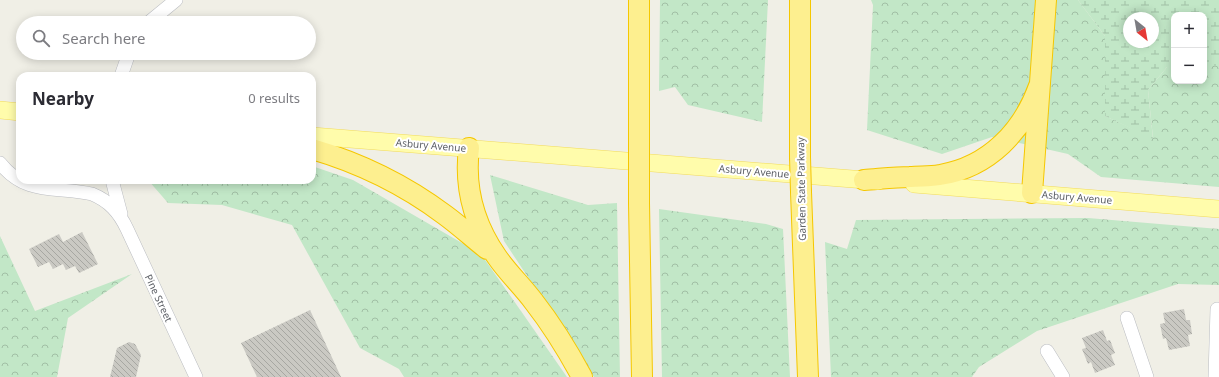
<!DOCTYPE html>
<meta charset="utf-8">
<style>
:root{--surface:#fff;--page:#f2f2f3;--text:#2b2b33;--muted:#7c7c81;--line:#e1e1e2}
body{margin:0;font-family:"Noto Sans",sans-serif;background:var(--page);color:var(--text)}
.controls{position:absolute;right:12px;top:12px;display:grid;overflow:hidden;border-radius:8px;box-shadow:0 2px 10px #0003}
.controls button{width:36px;height:36px;display:grid;place-items:center;padding:0;border:0;border-bottom:1px solid var(--line);background:var(--surface);color:var(--text);font:20px sans-serif}
.compass{position:absolute;left:1123px;top:12px;width:36px;height:36px;border-radius:50%;background:var(--surface);box-shadow:0 2px 10px #0003;rotate:149deg}
.list{margin:0;padding:0;list-style:none}
h2{display:flex;justify-content:space-between;align-items:center;height:52px;margin:0;padding:0 16px;font-size:17px}
h2 small{font-size:13px;font-weight:400;color:var(--muted)}
.icon{flex:none;width:22px;height:22px;fill:none;stroke:currentColor;stroke-width:2;stroke-linecap:round;stroke-linejoin:round}
.map{position:relative;flex:none;width:1219px;height:377px;overflow:hidden}
.search{position:absolute;background:var(--surface);box-shadow:0 2px 10px #0003;left:16px;top:16px;width:300px;height:44px;display:flex;align-items:center;gap:10px;box-sizing:border-box;padding:0 14px;border-radius:22px;color:var(--muted);font-size:15px}
.panel{position:absolute;background:var(--surface);box-shadow:0 2px 10px #0003;left:16px;top:72px;width:300px;height:112px;border-radius:12px}
.map>svg:first-child{display:block}
.forest{fill:url(#forest-crowns)}
.wetland{fill:url(#wetland-marsh);fill-rule:evenodd}
.building{fill:url(#building-back-hatch)}
.lines{fill:none;stroke-linecap:round;stroke-linejoin:round}
.minor-casing{stroke:#babcc1;stroke-width:14}
.major-casing{stroke:#f2db5c;stroke-width:18}
.highway-casing{stroke:#f5c700;stroke-width:22}
.minor{stroke:#fff;stroke-width:13}
.major{stroke:#fffcab;stroke-width:17}
.highway{stroke:#fdef8f;stroke-width:20}
.highway-bridge-casing{stroke:#f5c700;stroke-width:22;stroke-linecap:butt}
.highway-bridge{stroke:#fdef8f;stroke-width:20}
.labels{text-anchor:middle;dominant-baseline:central;stroke-width:4;stroke-linejoin:round;paint-order:stroke}
.street-label{font-size:10px;fill:#5d6066;stroke:#fff}
</style>
<div class="map">
<svg width="1219" height="377" viewBox="0 0 1219 377">
<defs>
<pattern id="forest-crowns" width="20" height="18" patternUnits="userSpaceOnUse"><rect width="20" height="18" fill="#c2e7c7"/><path d="M2 6a3 3 0 1 1 6 0M12 15a3 3 0 1 1 6 0" fill="none" stroke="#a1bfa5"/></pattern>
<pattern id="wetland-marsh" width="20" height="14" patternUnits="userSpaceOnUse"><rect width="20" height="14" fill="#c2e7c7"/><path d="M1 5h8M5 5V1M11 12h8M15 12V8" fill="none" stroke="#a1bfa5"/></pattern>
<pattern id="building-back-hatch" width="6" height="6" patternUnits="userSpaceOnUse"><rect width="6" height="6" fill="#cac9c3"/><path d="M-1 5l2 2M0 0l6 6M5-1l2 2" fill="none" stroke="#a7a7a2"/></pattern>
</defs>
<rect width="100%" height="100%" fill="#f0efe6"/>
<!-- forest -->
<path class="forest" d="M 660,0 L 768,0 L 762,122 L 688,105 L 675,87 L 659,91 Z
M 871,0 L 1078,0 L 1105,36 L 1105,116 L 1153,138 L 1148,90 L 1167,67 L 1174,67 L 1174,81 L 1204,81 L 1204,66 L 1219,66 L 1219,187 L 1101,177 L 1068,154 L 992,137 L 942,154 L 867,130 L 873,5 Z
M 312,166 L 353,180 L 481,254 L 567,377 L 404,377 L 399,369 L 360,348 L 292,225 L 222,205 L 168,203 L 148,180 L 312,180 Z
M 490,175 L 588,205 L 617,203 L 620,377 L 594,377 L 504,241 Z
M 659,209 L 766,224 L 783,229 L 790,377 L 662,377 Z
M 1088,218 L 1219,229 L 1219,285 L 1178,284 L 1037,331 L 979,367 L 972,377 L 831,377 L 825,242 L 847,249 L 856,220 Z
M 0,236 L 35,311 L 132,274 L 68,318 L 57,377 L 0,377 Z"/>
<!-- wetland -->
<path class="wetland" d="M 1078,0 L 1219,0 L 1219,66 L 1204,66 L 1204,15 L 1174,15 L 1174,67 L 1167,67 L 1148,90 L 1153,139 L 1105,116 L 1105,36 ZM 1129,18 L 1153,18 L 1153,42 L 1129,42 Z"/>
<!-- building -->
<path class="building" d="M 82,232 L 98,264 L 79,273 L 75,266 L 66,270 L 63,264 L 53,269 L 49,262 L 38,267 L 29,249 L 59,234 L 63,242 Z
M 1184,309 L 1186,320 L 1190,320 L 1192,334 L 1188,335 L 1190,346 L 1169,350 L 1166,338 L 1163,339 L 1160,324 L 1165,323 L 1163,313 Z
M 310,310 L 341,377 L 257,377 L 241,343 Z
M 1103,330 L 1107,341 L 1110,340 L 1115,353 L 1111,355 L 1115,365 L 1095,373 L 1091,362 L 1088,364 L 1082,349 L 1086,348 L 1082,338 Z
M 129,342 L 135,344 L 141,355 L 136,377 L 110,377 L 117,348 Z"/>
<g class="lines">
<!-- minor casing -->
<g class="minor-casing">
<path id="minor" d="M 148,23 L 176,0
M 121,76 L 129,53
M 0,163 C 26,196 56,186 92,194 C 109,201 119,212 127,229 L 196,377
M 112,180 L 121,214
M 1127,318 L 1147,377
M 1047,351 L 1063,377
M 1215,377 L 1217,309"/>
</g>
<!-- major casing -->
<g class="major-casing">
<path id="major" d="M 0,110 L 20,112
M 312,136 L 878,181
M 914,184 L 1219,209"/>
</g>
<!-- highway casing -->
<g class="highway-casing">
<path id="highway" d="M 800,0 L 800,157
M 639,119 L 639,0
M 469,148 C 464,188 474,224 497,257 C 508,273 523,287 534,302 C 552,325 568,351 582,377
M 312,149 C 360,163 405,185 445,215 C 460,226 473,238 487,249
M 864,180 C 879,179 895,177 910,177 C 920,176 930,177 940,175 C 989,167 1023,131 1039,86
M 801,192 L 808,377
M 1032,193 L 1046,0
M 639,203 L 642,377"/>
</g>
<!-- minor -->
<use href="#minor" class="minor"/>
<!-- major -->
<use href="#major" class="major"/>
<!-- highway -->
<use href="#highway" class="highway"/>
<!-- highway-bridge casing -->
<g class="highway-bridge-casing">
<path id="highway-bridge" d="M 800,157 L 801,192
M 639,203 L 639,119"/>
</g>
<!-- highway-bridge -->
<use href="#highway-bridge" class="highway-bridge"/>
</g>
<g class="labels">
<!-- street labels -->
<g class="street-label">
<text transform="translate(431 145) rotate(5)">Asbury Avenue</text>
<text transform="translate(754 171) rotate(5)">Asbury Avenue</text>
<text transform="translate(801 189) rotate(-91)">Garden State Parkway</text>
<text transform="translate(1077 197) rotate(5)">Asbury Avenue</text>
<text transform="translate(159 298) rotate(65)">Pine Street</text>
</g>
</g>
</svg>
<div class="controls">
<button>+</button>
<button>−</button>
</div>
<svg class="compass" viewBox="-18 -18 36 36"><path d="M0-13l5 13h-10z" fill="#e53935"/><path d="M0 13l5-13h-10z" fill="#7c7c81"/></svg>
<div class="search"><svg class="icon" aria-label="search" viewBox="0 0 24 24"><circle cx="10" cy="10" r="6"/><path d="M15 15l6 6"/></svg>Search here</div>
<section class="panel">
<h2>Nearby<small>0 results</small></h2>
<ul class="list">
</ul>
</section>
</div>
